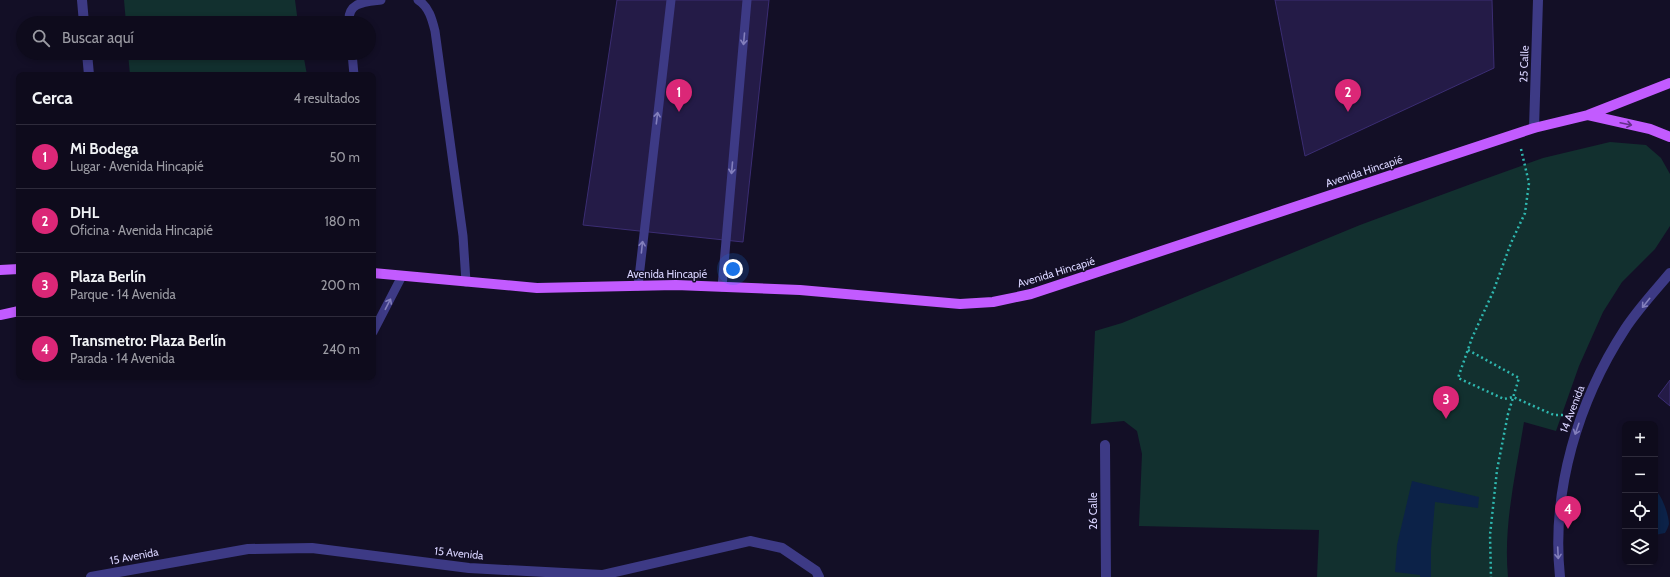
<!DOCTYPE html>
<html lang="es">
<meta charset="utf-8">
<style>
:root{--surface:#0e0b1c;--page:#1c1929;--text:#f1f3f6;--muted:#9b9ba3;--line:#2e2b3b;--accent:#db2777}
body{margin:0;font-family:Cabin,sans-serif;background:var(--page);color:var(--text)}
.controls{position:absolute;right:12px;bottom:12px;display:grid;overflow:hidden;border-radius:8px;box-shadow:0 2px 6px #0003}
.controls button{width:36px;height:36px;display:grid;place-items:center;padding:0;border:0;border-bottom:1px solid var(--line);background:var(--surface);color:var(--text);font:20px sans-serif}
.you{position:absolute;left:733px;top:269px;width:14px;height:14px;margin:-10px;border:3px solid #fff;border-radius:50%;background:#1a73e8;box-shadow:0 0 0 6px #1a73e833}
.badge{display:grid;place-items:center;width:26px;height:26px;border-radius:50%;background:var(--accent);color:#fff;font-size:13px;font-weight:700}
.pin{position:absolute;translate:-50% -33px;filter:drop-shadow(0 1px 2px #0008)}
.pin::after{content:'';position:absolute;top:21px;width:14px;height:12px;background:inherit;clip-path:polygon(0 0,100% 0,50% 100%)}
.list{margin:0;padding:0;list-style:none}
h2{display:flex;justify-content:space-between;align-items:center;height:52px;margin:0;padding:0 16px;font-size:17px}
h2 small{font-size:13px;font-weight:400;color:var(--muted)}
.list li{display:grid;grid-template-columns:26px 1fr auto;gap:12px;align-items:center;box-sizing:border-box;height:64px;padding:0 16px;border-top:1px solid var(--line)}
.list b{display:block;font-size:15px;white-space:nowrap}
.list p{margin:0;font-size:13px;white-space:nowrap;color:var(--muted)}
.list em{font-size:13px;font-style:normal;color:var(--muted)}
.icon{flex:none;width:22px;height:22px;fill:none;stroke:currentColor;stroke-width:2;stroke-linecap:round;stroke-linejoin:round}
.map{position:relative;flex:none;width:1670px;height:577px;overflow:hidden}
.search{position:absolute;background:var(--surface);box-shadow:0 2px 6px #0003;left:16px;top:16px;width:360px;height:44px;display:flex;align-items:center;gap:10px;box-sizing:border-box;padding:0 14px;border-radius:22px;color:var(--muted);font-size:15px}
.panel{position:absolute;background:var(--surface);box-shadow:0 2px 6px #0003;left:16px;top:72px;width:360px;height:308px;border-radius:8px}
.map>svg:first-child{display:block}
.green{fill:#12302f}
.water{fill:#0c2248}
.building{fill:#241b47;stroke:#3b2d73}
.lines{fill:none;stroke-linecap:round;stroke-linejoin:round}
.path{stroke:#2fb8b0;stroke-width:2.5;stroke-dasharray:2 3;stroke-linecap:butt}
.service{stroke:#3d3a85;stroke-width:9}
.minor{stroke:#3d3a85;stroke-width:10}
.tertiary{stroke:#3d3a85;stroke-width:10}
.primary{stroke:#c25bff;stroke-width:10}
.oneway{stroke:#837fbc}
.oneway2{stroke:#623188}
.labels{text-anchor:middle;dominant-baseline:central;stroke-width:3;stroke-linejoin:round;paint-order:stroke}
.street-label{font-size:11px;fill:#d9d4ff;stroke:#130f26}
</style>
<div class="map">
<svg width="1670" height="577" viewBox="0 0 1670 577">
<rect width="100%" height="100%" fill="#130f26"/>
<!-- green -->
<path class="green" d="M 124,0 L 295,0 L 298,23 L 126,23 Z
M 128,53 L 303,53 L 307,75 L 130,75 Z
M 1610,142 L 1646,145 L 1661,158 L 1670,174 L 1670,226 L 1655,249 L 1622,282 L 1603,312 L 1579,366 L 1556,431 L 1524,422 C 1516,473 1503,525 1508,577 L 1317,577 L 1319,530 L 1139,526 L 1142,454 L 1137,431 L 1124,421 L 1091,424 L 1095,331 L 1122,323 L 1360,225 L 1471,184 L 1543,158 Z"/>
<!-- water -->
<path class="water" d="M 1412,481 L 1479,497 L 1478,508 L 1435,502 L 1431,550 L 1431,577 L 1420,577 L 1420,575 L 1395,572 L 1397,545 Z
M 1655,491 C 1662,494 1669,516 1669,524 C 1668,527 1667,530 1665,533 L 1655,535 Z"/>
<!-- building -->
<path class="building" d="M 617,0 L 769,0 L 743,242 L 583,225 Z
M 1275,0 L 1492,0 L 1494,68 L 1305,156 Z
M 1670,380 L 1670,406 L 1658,396 Z"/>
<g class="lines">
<!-- path -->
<path class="path" d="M 1521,149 L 1529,183 L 1525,213 L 1511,243 L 1493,292 L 1472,338 L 1458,378 L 1504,399 L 1513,397 L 1554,415 L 1564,415
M 1468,350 L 1519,378 L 1508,414 L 1497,470 L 1490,535 L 1491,577"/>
<!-- service -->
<path class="service" d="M 418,0 C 429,7 432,19 435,31 L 463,236 L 466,282
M 349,23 C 347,2 365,2 381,0
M 352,53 L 354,75
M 638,286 L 671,0
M 722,287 L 747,0
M 373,332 L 402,276"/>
<!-- minor -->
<path class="minor" d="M 82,0 L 84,23
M 87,53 L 89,75
M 1534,128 L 1538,0
M 1105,445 L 1106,577
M 91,577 L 248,549 L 312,548 L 469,568 L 602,575 L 750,541 L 782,548 L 816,571 L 819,577"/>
<!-- tertiary -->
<path class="tertiary" d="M 1560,577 C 1551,491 1578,401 1625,329 C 1638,309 1655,291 1670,273"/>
<!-- primary -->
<path class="primary" d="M 1588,115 L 1650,129 L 1670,137
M 0,270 L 19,269
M 373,273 L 537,288 L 676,285 L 800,290 L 960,304 L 993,302 L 1031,294 L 1534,128 L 1588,115 L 1670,83
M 0,315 L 19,311"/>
</g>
<!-- one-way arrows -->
<defs><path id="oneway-shaft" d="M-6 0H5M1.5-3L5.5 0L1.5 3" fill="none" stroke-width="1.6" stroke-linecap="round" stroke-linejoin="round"/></defs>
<g class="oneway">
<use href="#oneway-shaft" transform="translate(744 39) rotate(95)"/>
<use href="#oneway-shaft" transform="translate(657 118) rotate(-83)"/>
<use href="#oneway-shaft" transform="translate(732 168) rotate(95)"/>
<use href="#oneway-shaft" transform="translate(642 247) rotate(-84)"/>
<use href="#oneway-shaft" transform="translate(1646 303) rotate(129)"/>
<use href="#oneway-shaft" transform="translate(388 304) rotate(-63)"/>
<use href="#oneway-shaft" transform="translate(1577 429) rotate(109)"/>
<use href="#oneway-shaft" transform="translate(1558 553) rotate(87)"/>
</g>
<use class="oneway2" href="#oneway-shaft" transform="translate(1626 124) rotate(12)"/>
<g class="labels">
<!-- street labels -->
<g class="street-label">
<text transform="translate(1524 64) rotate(-88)">25 Calle</text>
<text transform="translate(1364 171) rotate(-18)">Avenida Hincapié</text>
<text transform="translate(1056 272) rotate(-17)">Avenida Hincapié</text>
<text x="667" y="274">Avenida Hincapié</text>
<text transform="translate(1572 409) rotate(-69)">14 Avenida</text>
<text transform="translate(1093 511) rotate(-90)">26 Calle</text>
<text transform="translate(459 553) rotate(6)">15 Avenida</text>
<text transform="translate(134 556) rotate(-11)">15 Avenida</text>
</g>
</g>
</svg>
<div class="controls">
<button>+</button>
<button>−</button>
<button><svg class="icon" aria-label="locate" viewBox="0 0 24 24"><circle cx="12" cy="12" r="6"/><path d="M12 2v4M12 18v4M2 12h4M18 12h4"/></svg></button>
<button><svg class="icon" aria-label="layers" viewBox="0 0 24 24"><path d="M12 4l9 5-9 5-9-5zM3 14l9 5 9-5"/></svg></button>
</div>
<div class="you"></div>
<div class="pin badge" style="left:679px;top:112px">1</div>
<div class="pin badge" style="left:1348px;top:112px">2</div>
<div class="pin badge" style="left:1446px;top:419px">3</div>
<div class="pin badge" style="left:1568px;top:529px">4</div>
<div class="search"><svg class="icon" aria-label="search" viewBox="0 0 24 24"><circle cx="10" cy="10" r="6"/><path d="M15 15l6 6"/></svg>Buscar aquí</div>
<section class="panel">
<h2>Cerca<small>4 resultados</small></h2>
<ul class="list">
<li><span class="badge">1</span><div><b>Mi Bodega</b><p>Lugar · Avenida Hincapié</p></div><em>50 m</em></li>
<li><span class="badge">2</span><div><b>DHL</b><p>Oficina · Avenida Hincapié</p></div><em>180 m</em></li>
<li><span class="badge">3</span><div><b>Plaza Berlín</b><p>Parque · 14 Avenida</p></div><em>200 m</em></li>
<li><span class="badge">4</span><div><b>Transmetro: Plaza Berlín</b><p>Parada · 14 Avenida</p></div><em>240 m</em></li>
</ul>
</section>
</div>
